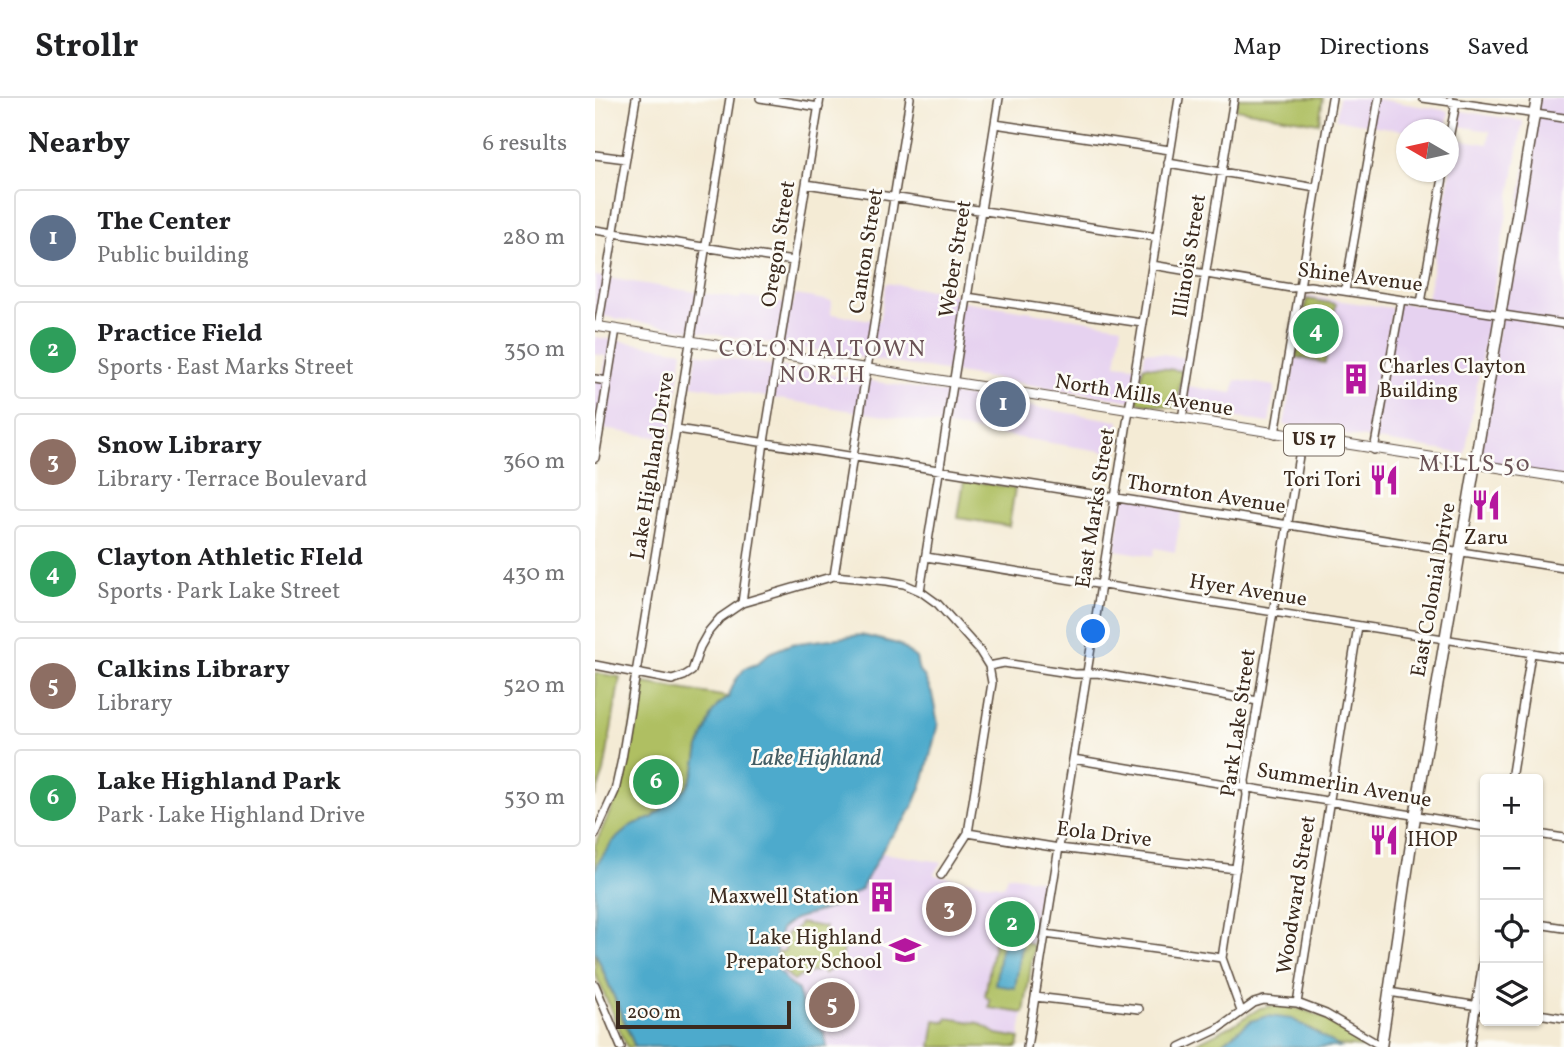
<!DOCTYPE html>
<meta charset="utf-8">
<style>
:root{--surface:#fff;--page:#f6f6f6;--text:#202124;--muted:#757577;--line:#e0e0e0;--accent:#ea580c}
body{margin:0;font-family:Vollkorn,serif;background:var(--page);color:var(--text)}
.controls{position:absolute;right:21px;bottom:21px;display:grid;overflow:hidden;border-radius:7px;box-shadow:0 2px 5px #0004}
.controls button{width:63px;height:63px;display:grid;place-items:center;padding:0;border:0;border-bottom:2px solid var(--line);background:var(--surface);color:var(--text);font:35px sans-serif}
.compass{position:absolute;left:801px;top:21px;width:63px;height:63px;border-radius:50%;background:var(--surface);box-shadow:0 2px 5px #0004;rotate:279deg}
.scale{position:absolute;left:21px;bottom:18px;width:175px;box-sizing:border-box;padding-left:7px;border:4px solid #3b2a1e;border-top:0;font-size:19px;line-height:24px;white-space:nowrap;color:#3b2a1e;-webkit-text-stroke:5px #fdfcf7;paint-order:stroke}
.you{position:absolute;left:499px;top:534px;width:24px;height:24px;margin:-18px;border:5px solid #fff;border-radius:50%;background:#1a73e8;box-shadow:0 0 0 10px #1a73e833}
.badge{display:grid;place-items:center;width:46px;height:46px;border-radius:50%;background:var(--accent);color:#fff;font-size:23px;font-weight:700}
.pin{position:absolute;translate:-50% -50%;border:4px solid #fff;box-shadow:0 2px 7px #0006}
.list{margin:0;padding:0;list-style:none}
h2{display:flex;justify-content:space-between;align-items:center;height:91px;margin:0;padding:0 28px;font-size:30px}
h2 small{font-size:23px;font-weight:400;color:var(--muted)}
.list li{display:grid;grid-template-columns:46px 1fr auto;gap:21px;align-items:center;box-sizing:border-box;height:98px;margin:0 14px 14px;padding:0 14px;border:2px solid var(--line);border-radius:7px}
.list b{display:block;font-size:26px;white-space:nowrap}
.list p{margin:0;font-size:23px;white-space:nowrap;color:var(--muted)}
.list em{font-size:23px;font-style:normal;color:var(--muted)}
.icon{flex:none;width:38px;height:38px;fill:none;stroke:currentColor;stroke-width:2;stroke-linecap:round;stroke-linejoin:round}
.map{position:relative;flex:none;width:969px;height:949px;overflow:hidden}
header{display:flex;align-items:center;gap:42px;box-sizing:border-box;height:98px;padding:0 35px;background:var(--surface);border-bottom:2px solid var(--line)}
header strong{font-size:33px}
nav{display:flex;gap:38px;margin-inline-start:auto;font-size:24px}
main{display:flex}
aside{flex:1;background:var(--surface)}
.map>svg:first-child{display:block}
.built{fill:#e6d2f0}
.green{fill:#afbf62;stroke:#757440;stroke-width:2}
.water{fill:#4eaacc;stroke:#446a75;stroke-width:2}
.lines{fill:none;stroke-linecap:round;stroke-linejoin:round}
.minor-casing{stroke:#574739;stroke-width:10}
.major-casing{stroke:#574739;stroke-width:11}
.highway-casing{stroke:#574739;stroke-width:13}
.minor{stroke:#fff;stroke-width:7}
.major{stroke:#fff;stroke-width:9}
.highway{stroke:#fff;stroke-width:10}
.labels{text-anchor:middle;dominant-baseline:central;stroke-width:5;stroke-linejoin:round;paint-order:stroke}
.shield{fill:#fdfcf7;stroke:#75695f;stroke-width:2}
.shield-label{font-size:19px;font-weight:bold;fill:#3b2a1e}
.street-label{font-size:21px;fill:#3b2a1e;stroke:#fdfcf7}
.poi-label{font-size:21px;fill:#3b2a1e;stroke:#fdfcf7;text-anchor:end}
.neighbourhood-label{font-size:23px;letter-spacing:2px;fill:#6b5356;stroke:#fdfcf7}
.water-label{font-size:23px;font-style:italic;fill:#435d64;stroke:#fdfcf7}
</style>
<header>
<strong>Strollr</strong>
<nav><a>Map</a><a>Directions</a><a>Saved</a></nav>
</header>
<main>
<aside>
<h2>Nearby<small>6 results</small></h2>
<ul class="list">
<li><span class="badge" style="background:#5c6f8a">1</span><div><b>The Center</b><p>Public building</p></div><em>280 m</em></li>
<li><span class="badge" style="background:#2e9e5b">2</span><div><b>Practice Field</b><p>Sports · East Marks Street</p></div><em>350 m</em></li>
<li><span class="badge" style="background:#8d6e63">3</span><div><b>Snow Library</b><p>Library · Terrace Boulevard</p></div><em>360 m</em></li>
<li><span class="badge" style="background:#2e9e5b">4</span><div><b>Clayton Athletic FIeld</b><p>Sports · Park Lake Street</p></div><em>430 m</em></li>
<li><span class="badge" style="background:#8d6e63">5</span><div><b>Calkins Library</b><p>Library</p></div><em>520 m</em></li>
<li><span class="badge" style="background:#2e9e5b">6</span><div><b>Lake Highland Park</b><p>Park · Lake Highland Drive</p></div><em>530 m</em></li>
</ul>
</aside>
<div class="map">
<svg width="969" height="949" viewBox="0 0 969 949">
<rect width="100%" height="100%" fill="#fdfcf7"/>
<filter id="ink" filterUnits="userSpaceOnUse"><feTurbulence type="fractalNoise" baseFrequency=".0143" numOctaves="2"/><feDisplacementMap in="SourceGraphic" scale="14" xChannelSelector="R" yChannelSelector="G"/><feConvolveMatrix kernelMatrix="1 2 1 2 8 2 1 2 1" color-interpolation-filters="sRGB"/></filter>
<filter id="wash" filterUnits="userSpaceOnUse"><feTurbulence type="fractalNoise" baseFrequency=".00686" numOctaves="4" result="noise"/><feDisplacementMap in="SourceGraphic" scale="28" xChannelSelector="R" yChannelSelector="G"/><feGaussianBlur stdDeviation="1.57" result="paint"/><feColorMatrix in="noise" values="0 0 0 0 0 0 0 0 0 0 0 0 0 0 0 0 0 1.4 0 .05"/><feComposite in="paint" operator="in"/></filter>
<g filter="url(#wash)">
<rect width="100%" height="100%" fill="#f4ebd5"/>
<!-- built -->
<path class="built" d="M 744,0 L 776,0 L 854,13 L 851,31 L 811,33 L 741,21 Z
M 942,0 L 969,0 L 969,380 L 880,367 Z
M 866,13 L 928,23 L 870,356 L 689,327 L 711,198 L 797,210 L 787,270 L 801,205 L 831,207 L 861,41 L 893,46 L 895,33 L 863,28 Z
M 0,178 L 145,201 L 146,198 L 198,206 L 200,197 L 237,203 L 236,216 L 284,223 L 291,185 L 367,197 L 367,203 L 527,228 L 521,266 L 548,269 L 550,253 L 590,260 L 586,287 L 638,295 L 641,282 L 680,288 L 674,325 L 0,217 Z
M 0,239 L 88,253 L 75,341 L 1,330 L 0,333 L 0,276 L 8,277 L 11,258 L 0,256 Z
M 102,255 L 524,323 L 518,355 L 97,287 Z
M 529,392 L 588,402 L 580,454 L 560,450 L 558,458 L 520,452 Z
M 287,755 L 347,764 L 339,777 L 409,788 L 412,777 L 446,782 L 436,847 L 439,848 L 423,949 L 232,949 L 229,935 L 208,910 L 207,903 L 182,870 L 183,839 L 186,831 L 193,824 L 238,809 L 263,794 Z"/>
<!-- green -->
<path class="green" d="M 643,0 L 728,0 L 724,25 L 641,11 Z
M 712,201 L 741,206 L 730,265 L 701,259 Z
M 551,268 L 587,273 L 582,310 L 542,304 L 548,269 Z
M 369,382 L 420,390 L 414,428 L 363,420 Z
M 0,575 L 25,579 L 9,674 L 0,699 Z
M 44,584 L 133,599 L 123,607 L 104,650 L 100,672 L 93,688 L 57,720 L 37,727 L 0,776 L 0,747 L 26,689 Z
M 405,808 L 433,814 L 429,843 L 439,848 L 429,915 L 394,910 L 395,902 L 390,898 Z
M 205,825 L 230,829 L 229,840 L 234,841 L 234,844 L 247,846 C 251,859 241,868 229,876 L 224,868 L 222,873 L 209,876 L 199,883 L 189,873 L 184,854 L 190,853 L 192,835 L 200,832 Z
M 0,853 L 4,864 L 40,949 L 32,949 L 0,875 Z
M 681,907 C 713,909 749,926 771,949 L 739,947 L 718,932 L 697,921 L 639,936 L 622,949 L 594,949 L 636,928 L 665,910 Z
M 352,920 L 384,925 L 402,936 L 425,940 L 423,949 L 336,949 L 340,922 L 351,924 Z"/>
<!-- water -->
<path class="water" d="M 266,537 L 303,546 L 321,560 L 324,574 L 329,578 L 337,596 L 343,626 L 329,682 L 320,704 L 310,723 L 293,742 L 266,791 L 238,809 L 199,821 L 186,831 L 181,847 L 182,870 L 194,886 L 203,892 L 208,910 L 229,935 L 232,949 L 40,949 L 0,853 L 0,776 L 3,765 L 17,744 L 37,727 L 57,720 L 93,688 L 100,672 L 104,650 L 118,614 L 123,607 L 133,600 L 140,583 L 150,570 L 162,566 L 174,555 L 196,546 Z
M 407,843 L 427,847 L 420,890 L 400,887 Z
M 673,918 L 697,921 L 745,949 L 622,949 L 656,923 Z"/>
</g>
<g filter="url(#ink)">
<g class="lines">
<!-- minor casing -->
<g class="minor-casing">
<path id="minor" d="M 165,0 L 224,9
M 828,0 L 969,20
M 400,26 L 575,52
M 853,45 L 860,10 L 855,2
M 0,57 L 31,61
M 573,65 L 721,90
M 211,86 L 561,139
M 0,132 L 198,163
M 557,167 L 696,190 L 715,188 L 969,226
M 750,193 L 784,0
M 372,199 L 547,225
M 826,205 L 849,74
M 3,229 L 41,0
M 0,281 L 12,283
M 587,321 L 639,0
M 82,331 L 969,470
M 680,336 L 737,0
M 779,352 L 806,202
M 0,360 L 21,231
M 331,459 L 969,560
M 239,478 L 315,0
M 325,493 L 404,0
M 147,505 L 169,344 L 225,0
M 0,567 L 77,582 L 89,578 L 97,573 L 105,549 L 114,533 L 125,520 L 147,505 L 239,478 L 292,483 L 309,486 L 325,493 L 343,506 L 384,552 L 394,568 L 397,585 L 373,735 L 346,777
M 394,568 L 409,565 L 480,576 L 502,575 L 663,603
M 478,661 L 890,729
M 916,681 L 936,556
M 373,735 L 464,750 L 641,771
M 943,736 L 969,740
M 0,737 L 20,693 L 27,661 L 135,0
M 943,826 L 969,830
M 450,836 L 627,860
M 0,887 L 26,949
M 794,894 L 890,909
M 440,899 L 544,911
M 702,905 L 763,528
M 646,913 L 627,860 L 652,697 L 650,683 L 707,340
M 943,916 L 969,920
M 432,949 L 584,0
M 585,949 L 623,931 L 659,905 L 669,902 L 702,905 L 731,916 L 786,948
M 875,949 L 890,850"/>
</g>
<!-- major casing -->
<g class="major-casing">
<path id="major" d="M 0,228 L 969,380"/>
</g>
<!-- highway casing -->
<g class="highway-casing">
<path id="highway" d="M 786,949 L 820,719 L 942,0"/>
</g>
<!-- minor -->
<use href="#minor" class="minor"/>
<!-- major -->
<use href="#major" class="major"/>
<!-- highway -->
<use href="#highway" class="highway"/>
</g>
</g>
<!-- icons -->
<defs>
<g id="building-bare" transform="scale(2.415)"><path d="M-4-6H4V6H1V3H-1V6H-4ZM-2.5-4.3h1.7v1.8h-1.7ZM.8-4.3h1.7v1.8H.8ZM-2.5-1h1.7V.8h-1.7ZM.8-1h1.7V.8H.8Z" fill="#b5179e" stroke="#fdfcf7" stroke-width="2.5" paint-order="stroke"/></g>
<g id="restaurant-bare" transform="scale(2.415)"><path d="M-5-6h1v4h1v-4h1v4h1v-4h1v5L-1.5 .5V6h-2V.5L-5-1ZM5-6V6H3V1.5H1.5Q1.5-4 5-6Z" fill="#b5179e" stroke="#fdfcf7" stroke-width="2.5" paint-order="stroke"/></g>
<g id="school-bare" transform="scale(2.415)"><path d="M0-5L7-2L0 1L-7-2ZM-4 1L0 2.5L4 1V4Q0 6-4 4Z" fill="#b5179e" stroke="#fdfcf7" stroke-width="2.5" paint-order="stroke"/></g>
</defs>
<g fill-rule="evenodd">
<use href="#building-bare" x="761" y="281"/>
<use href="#restaurant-bare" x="789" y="382"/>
<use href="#restaurant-bare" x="891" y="407"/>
<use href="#restaurant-bare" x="789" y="742"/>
<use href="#building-bare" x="287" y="799"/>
<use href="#school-bare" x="310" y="852"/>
</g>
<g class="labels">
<!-- shield labels -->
<rect class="shield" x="689" y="326.5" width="60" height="31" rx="5"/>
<g class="shield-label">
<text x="719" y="342">US 17</text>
</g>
<!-- street labels -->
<g class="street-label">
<text transform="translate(184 146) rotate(-81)">Oregon Street</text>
<text transform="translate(272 153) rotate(-81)">Canton Street</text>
<text transform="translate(595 158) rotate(-81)">Illinois Street</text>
<text transform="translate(361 161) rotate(-81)">Weber Street</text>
<text transform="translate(765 180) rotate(7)">Shine Avenue</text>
<text transform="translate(549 298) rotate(9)">North Mills Avenue</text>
<text transform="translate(58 368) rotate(-81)">Lake Highland Drive</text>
<text transform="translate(611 397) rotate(9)">Thornton Avenue</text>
<text transform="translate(501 410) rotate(-81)">East Marks Street</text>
<text transform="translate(839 492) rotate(-80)">East Colonial Drive</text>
<text transform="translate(653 493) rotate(9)">Hyer Avenue</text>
<text transform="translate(644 625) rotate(-82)">Park Lake Street</text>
<text transform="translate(749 688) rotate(10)">Summerlin Avenue</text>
<text transform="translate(509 737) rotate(7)">Eola Drive</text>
<text transform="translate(702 797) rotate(-81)">Woodward Street</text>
</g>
<!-- poi labels -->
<g class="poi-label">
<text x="784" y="269" text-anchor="start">Charles Clayton<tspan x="784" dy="24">Building</tspan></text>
<text x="766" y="382">Tori Tori</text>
<text x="891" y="440" text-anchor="middle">Zaru</text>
<text x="812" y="742" text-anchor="start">IHOP</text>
<text x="264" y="799">Maxwell Station</text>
<text x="287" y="840">Lake Highland<tspan x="287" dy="24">Prepatory School</tspan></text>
</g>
<!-- neighbourhood labels -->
<g class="neighbourhood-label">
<text x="228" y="252">COLONIALTOWN<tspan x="228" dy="26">NORTH</tspan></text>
<text x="880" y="367">MILLS 50</text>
</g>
<!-- water labels -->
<g class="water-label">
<text x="221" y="661">Lake Highland</text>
</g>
</g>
</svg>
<div class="controls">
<button>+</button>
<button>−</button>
<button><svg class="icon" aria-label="locate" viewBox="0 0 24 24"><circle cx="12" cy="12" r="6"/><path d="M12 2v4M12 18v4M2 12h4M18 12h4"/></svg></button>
<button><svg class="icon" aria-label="layers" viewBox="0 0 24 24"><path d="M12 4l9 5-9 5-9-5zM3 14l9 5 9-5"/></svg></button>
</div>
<svg class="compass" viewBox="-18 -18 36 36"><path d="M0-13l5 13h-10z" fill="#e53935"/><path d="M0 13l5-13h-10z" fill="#757577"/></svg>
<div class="scale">200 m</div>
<div class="you"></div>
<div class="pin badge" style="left:408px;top:306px;background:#5c6f8a">1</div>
<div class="pin badge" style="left:417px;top:826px;background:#2e9e5b">2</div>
<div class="pin badge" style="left:354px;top:811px;background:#8d6e63">3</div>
<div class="pin badge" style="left:721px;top:233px;background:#2e9e5b">4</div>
<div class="pin badge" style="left:237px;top:907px;background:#8d6e63">5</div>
<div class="pin badge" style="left:61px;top:684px;background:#2e9e5b">6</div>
</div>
</main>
